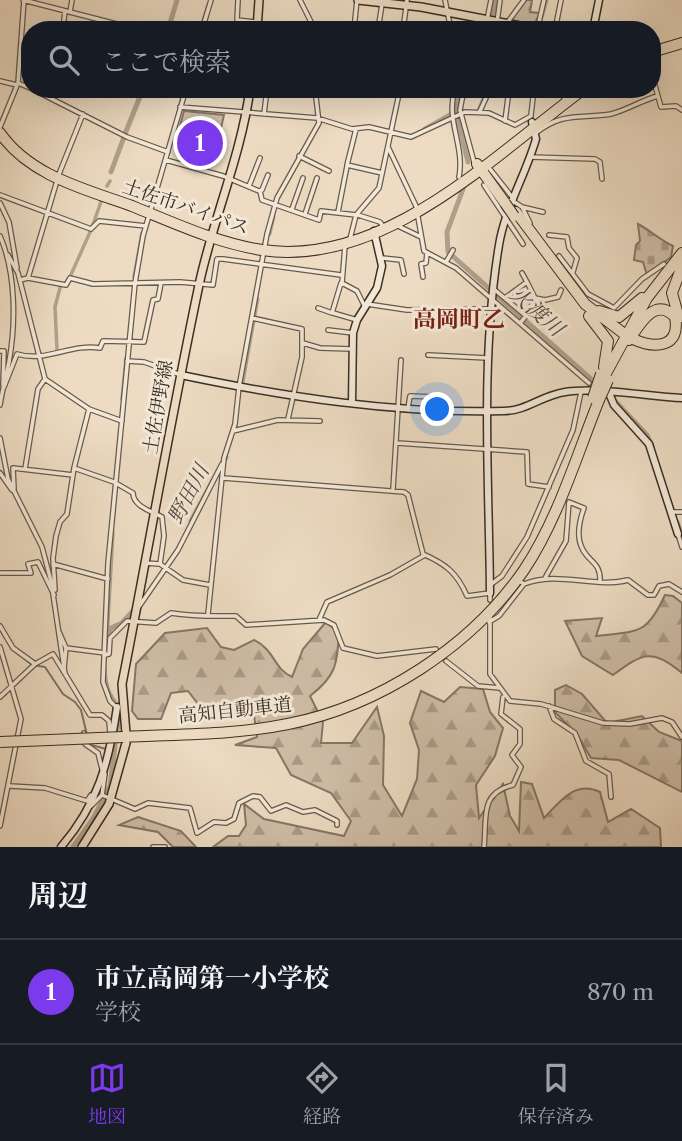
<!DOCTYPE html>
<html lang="ja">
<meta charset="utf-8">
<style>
:root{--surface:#171b24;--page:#242831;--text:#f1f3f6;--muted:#9ea1a6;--line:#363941;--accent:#7c3aed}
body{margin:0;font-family:"Libre Caslon Text","Noto Serif JP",serif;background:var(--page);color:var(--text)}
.you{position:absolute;left:438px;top:410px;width:24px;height:24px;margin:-18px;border:5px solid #fff;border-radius:50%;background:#1a73e8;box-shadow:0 0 0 10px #1a73e833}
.badge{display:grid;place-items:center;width:46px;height:46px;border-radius:50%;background:var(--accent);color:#fff;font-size:23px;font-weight:700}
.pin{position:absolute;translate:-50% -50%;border:4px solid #fff;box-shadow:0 2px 7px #0006}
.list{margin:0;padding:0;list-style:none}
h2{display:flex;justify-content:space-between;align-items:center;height:91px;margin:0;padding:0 28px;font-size:30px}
h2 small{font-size:23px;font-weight:400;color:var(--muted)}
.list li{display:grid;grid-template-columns:46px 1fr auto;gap:21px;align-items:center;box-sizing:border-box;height:105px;padding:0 28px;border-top:2px solid var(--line)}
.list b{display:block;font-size:26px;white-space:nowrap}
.list p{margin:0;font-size:23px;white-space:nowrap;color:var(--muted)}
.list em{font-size:23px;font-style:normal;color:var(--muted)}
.icon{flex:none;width:38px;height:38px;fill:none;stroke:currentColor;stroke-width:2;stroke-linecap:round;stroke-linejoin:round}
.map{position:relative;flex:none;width:682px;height:847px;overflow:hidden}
.search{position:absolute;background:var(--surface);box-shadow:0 7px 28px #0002;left:21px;right:21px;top:21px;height:77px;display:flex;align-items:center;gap:18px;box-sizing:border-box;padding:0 24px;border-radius:28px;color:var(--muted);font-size:26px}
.sheet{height:196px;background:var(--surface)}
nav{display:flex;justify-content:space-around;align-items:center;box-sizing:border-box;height:98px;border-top:2px solid var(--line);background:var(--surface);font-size:19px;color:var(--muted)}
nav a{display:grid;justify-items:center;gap:4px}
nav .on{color:var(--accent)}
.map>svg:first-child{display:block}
.grass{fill:#cfbea8;stroke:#857666;stroke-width:2}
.forest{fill:url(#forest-firs);stroke:#857666;stroke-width:2}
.cemetery{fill:url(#cemetery-stones);stroke:#857666;stroke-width:2}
.park{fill:url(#park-crowns);stroke:#857666;stroke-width:2}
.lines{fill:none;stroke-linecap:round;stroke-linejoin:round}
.stream{stroke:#817363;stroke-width:2}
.canal{stroke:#b0a18d;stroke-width:3.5}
.river{stroke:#b0a18d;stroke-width:5}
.street-casing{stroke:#685a4b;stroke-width:6}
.secondary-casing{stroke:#3b2e23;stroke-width:9}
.primary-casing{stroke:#3b2e23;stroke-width:10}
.highway-casing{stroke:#3b2e23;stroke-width:12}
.street{stroke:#f3e8d8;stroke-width:3.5}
.secondary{stroke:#f3e8d8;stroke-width:6}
.primary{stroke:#eddcc3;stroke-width:7}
.highway{stroke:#eddcc3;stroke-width:10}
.highway-bridge-casing{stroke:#3b2e23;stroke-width:12;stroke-linecap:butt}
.highway-bridge{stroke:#eddcc3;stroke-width:10}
.labels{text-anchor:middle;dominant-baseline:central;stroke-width:6;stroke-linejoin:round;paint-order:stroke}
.street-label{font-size:19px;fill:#3b2e23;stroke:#f3e8d8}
.water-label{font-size:21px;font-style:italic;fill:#584b3e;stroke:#f3e8d8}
.quarter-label{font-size:23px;font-weight:bold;fill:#7a1f14;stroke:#f3e8d8}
</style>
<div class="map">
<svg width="682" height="847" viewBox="0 0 682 847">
<defs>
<pattern id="forest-firs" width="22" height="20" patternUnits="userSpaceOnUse" patternTransform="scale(1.75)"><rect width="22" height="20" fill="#cfbea8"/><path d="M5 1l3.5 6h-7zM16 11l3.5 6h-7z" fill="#a99b88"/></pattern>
<pattern id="cemetery-stones" width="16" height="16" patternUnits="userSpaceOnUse" patternTransform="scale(1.75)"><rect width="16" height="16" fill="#cfbea8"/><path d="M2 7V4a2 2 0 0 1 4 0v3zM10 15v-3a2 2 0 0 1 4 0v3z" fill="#a99b88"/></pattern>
<pattern id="park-crowns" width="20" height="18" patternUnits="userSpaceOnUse" patternTransform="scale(1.75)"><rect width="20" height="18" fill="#cfbea8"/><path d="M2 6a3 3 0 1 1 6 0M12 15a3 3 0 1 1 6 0" fill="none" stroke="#a99b88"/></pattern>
</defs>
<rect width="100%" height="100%" fill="#eddcc3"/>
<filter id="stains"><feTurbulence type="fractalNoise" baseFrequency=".00286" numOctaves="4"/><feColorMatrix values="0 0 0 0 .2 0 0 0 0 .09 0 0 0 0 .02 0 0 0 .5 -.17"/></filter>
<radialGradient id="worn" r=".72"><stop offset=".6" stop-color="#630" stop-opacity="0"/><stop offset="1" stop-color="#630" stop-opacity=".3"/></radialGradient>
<!-- grass -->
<path class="grass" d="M 184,111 L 224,115 L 218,141 L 213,140 L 211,146 L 177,137 Z"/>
<!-- forest -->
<path class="forest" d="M 665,595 L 673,596 L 682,603 L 682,673 C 651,648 643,653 613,675 L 582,656 L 565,621 L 602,618 L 596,636 C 638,631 646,636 665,595 Z
M 326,622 L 339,633 C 337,665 336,676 310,696 L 323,722 L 321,743 L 352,743 L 377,707 L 384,736 L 383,785 L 402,816 L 417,779 L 419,750 L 410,723 L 421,691 L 444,702 L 460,687 L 483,689 L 490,712 L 503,728 L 495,756 L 476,785 L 479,818 L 503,784 L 510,816 L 519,831 L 521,782 L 532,784 L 544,818 C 561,800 576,780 600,792 L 608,822 L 631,809 L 660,828 L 661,847 L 213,847 L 228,836 L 239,836 L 246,825 L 244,804 L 264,819 L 344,836 L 351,821 L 331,793 L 291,775 L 276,748 L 235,745 L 257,737 L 254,715 L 249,707 L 221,707 L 209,718 L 188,691 L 171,693 L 161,719 L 138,719 L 132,711 L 136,664 L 165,633 L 207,628 L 221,647 L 234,650 L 254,640 C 275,650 273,668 292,677 L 303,649 Z
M 566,685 L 582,694 L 607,723 L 642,716 L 659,732 L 682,741 L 682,792 L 619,760 L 591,758 L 578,736 L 555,712 L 555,690 Z
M 138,817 L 181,831 L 196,847 L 173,847 L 158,832 L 119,825 Z"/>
<!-- cemetery -->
<path class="cemetery" d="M 638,224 C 651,231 660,240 673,246 L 671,257 L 647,275 L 643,262 L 634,260 L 636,245 L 640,241 Z"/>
<!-- park -->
<path class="park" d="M 524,0 L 532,0 L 530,12 L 540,13 L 534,25 L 511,21 Z"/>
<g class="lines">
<!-- stream -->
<path class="stream" d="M 24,658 L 32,665 L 45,667 L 63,694 L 75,702 L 81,710 L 87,735
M 88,744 L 106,749 L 106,752"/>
<!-- canal -->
<path class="canal" d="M 202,24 L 208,5
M 180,105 L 184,89
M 107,186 L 110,181
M 92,227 L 102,199
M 134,277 L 142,233
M 69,279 L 91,230
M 57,350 L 55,307 L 61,284
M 122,399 L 126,358
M 107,638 L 113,532"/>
<!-- river -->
<path class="river" d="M 541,17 L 546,0
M 168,30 L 177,0
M 491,30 L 495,0
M 460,89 L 456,112 L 468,162
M 479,111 L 488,89
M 425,129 L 450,115
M 125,134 L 143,89
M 111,172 L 124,137
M 466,181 L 447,232 L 448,252 L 599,386
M 269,234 L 273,217
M 242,382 L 257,299
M 614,400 L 647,435 L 652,446
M 191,521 L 226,457
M 677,522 L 682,536
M 114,701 C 101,686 101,645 111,628 L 122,623 L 132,612
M 73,847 L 93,819 L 110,786 L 119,714"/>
<!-- street casing -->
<g class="street-casing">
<path id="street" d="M 23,0 L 140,30
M 238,0 L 237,20 L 255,22
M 300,0 L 315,30
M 445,0 L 451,30
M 65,11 L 63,28 L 66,28
M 70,12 L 72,0
M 507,23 L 524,0
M 315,25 L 359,30
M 403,25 L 428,30
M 533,28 L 539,22 L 544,0
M 354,29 L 357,0
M 95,30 L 98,19
M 202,30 L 211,0
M 378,30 L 382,4
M 403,30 L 407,0
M 485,30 L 491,0
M 496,30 L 500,0
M 555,30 L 561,0
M 652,75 L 661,107 L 676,106 L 682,110
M 0,81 L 17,85
M 18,83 L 30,88
M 32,89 L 127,137 L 168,152
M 455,89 C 445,119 465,146 459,177
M 464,89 L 460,110 L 474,162
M 562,89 L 564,98
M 180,107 L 317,118 L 352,129 L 369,127 L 411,137 L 465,112 L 489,113 L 515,125 L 531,116
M 480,111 L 490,89
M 264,114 L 267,89
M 531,115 L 534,89
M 505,121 L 509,90 L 533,92
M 0,127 L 18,83 L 24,0
M 356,129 L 347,165 L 382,173
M 536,133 C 563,111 582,119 611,114 C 627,110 642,100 658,96
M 388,147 L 416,206 L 424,251 L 456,268 L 589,383
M 299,156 L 329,171
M 530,157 L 595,159 L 600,162 L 602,179
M 166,160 L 223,176 L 259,191 L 262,190 L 268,175
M 490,169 L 512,197
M 484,185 L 523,244
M 249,186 L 260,158
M 260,191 L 262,200 L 319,220 L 321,211 L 356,215
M 0,195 L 91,229 L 99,221 L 146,226
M 513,201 L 522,207 L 530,223
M 0,203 L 9,222 L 17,268
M 522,207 L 543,212
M 292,209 L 303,178
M 338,212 L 347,166
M 305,214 L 317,178
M 358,215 L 380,222 L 383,226
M 396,225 L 421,237
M 549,235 L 567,237 L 569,248 L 577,258 L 573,272
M 0,236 C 16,273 16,323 9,362 C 6,377 2,391 0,405
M 350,239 L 356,215 L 379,188 L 400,89
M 345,246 L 342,283 L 357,291 L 365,307
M 8,255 L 18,273 L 45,379 L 89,409 L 122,421
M 559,256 L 588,294 L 614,308 L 642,279 L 664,264
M 382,258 L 401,260 L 404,274
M 446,262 L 453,250
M 522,273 L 527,282
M 423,277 L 421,264 L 426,263 L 427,253
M 28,278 L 66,285 L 70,278 L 93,284 L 180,282 L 213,285 L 217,259 L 223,259 L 341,275
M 20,280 L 28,278 L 59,174 L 83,114
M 495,290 L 526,316 L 520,323
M 505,298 L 527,282 L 535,298 L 526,316
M 535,298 L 545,300 L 558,297 L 561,290
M 367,304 L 407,310 L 491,309
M 318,308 L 332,313 L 341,283
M 333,313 L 357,320
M 252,318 L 302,329 L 302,357 L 288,419
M 328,330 L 353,333
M 303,343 L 320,348 L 352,349
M 0,351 L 4,351 L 3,385
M 428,355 L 487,358
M 127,361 L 144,362 L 181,375
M 4,387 L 17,354 C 46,363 71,343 100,348 L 103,341 L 144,342 L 153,300 L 158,299 L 161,283
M 408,408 L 410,396 L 435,397 L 436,409
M 233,431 L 278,420 L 320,421
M 0,438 L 8,479 L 42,547 L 51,581 L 65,674
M 397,443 L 527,452 L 528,484 L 549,487
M 74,468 L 114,482 L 133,493 C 133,506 151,511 162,517 L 164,536 L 160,564
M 25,469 L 38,389 L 45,379
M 0,473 L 12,490
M 223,478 L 404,492 L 408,495 L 423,554 C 446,564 457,573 467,596 L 490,593 L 490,600
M 14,489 L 13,468 L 73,475
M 393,489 L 401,360
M 670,512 L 682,512
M 678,534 L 682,547
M 145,563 L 160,564 L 183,580 L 210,585
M 53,564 L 108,579
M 0,573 L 31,573 L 28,564 L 38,562 L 54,595
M 545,578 L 566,541 L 569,502 L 584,508 C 580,519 576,536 582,548 C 588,562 601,562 600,581
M 519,581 L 524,584 C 558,570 594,589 628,580 L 648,595 L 654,595 L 659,586 L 669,584 L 682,592
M 490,585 L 502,576 L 527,537 L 573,430 L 581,392
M 55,590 L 53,558 L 56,536 L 60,522 L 67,514 L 74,468 L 89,409
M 138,608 L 178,550 L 222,464
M 208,614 L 224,458 L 235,424 L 239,387 L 267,234 L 277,198 L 319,123 L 315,89
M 490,618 L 490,674 L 510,701 L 541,704 L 603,723 L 630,724 L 662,718 L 672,722 L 682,737
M 319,620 L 327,602 L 390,575 L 425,555
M 489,622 L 499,616 L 524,584
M 0,626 L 13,648 L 35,664
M 59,632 L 66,648 L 64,668
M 0,647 L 21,719 L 0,826
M 66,648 L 105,653
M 105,655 L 109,654 L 110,638 L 127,621 L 156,623 L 171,613 C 194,617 214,616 236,616 L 246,625 L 324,620 L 334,625 L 343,648 L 377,656 L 436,649
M 446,661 L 478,686 L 500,688
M 0,697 L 35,664 L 53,654 L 90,715 L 102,715 L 109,721 L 110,734
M 549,706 L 554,719 L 575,733 L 586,761 L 609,774 L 611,797
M 116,707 L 110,701 L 103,682 L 108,563 L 135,283 L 143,236 L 186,89
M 84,733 L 85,744 L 98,753 L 102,769
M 10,786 L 45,788 L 87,801 L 91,795
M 102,795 L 135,809 L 148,803 L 190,808 L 197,833 L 214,822 L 226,823 L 234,819 L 239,803 L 253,796 L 260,797 L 271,811 L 286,805 L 303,812 L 315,810 L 337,821 L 337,825
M 91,806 L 102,795 L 105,774
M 153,847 L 165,847
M 484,847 C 487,818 479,793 513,785 L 521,767 L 512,755 L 520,744 L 520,729 L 501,714 L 503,697"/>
</g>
<!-- secondary casing -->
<g class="secondary-casing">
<path id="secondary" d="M 593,30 L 599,0
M 181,375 C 286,397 396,414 504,411 C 526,411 543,395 565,392 C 599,387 646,396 682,398
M 609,393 L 614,405 L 649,444 L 678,534
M 352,403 L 353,333 L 357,320 L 377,288 L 382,266 L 374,231
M 490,593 C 489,478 480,360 499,245 C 505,208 526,174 536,139 L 532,122
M 61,847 C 98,804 109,762 117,707"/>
</g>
<!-- primary casing -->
<g class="primary-casing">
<path id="primary" d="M 358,0 L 421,7 L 541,30
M 257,30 L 259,0
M 126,734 L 122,684 C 148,551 171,418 199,285 C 213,219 241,156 250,89
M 82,847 L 109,804 L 126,743"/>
</g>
<!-- highway casing -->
<g class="highway-casing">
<path id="highway" d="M 652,52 L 682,43
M 0,133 C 30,176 85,189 132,206 C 174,223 217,243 262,250 C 384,268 493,156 584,89
M 477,164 L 505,203
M 516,212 L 585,304 L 623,333
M 599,311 L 619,317 L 642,298
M 589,316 L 608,341 L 604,367
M 679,318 L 672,293 L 682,266
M 629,340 C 640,324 655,296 675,317 C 681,348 655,349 633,339
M 604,377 L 647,298 L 682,253
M 123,737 C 178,734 234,735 288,724 C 379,706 471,647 524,570 C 558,519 576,457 599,400"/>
</g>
<!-- street -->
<use href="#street" class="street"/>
<!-- secondary -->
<use href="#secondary" class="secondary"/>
<!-- primary -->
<use href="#primary" class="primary"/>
<!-- highway -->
<use href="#highway" class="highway"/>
<!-- highway-bridge casing -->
<g class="highway-bridge-casing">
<path id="highway-bridge" d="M 505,203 L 514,216
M 593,398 L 601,374
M 599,400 L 608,380
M 0,742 L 123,737"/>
</g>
<!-- highway-bridge -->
<use href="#highway-bridge" class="highway-bridge"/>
</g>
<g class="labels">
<!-- street labels -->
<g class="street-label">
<text transform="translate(186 207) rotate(19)">土佐市バイパス</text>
<text transform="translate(158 407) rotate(-80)">土佐伊野線</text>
<text transform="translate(235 710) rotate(-6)">高知自動車道</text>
</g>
<!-- water labels -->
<g class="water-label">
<text transform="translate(537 311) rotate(41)">火渡川</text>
<text transform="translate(188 494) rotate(-62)">野田川</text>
</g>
<!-- quarter labels -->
<g class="quarter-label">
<text x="459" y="319">高岡町乙</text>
</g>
</g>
<rect width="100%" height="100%" filter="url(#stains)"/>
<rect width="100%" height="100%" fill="url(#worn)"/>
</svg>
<div class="you"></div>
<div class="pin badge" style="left:200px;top:143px">1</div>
<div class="search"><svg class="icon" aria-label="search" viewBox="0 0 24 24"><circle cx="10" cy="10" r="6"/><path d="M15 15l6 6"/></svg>ここで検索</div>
</div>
<section class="sheet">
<h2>周辺<small></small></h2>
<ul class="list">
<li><span class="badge">1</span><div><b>市立高岡第一小学校</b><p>学校</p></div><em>870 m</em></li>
</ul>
</section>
<nav>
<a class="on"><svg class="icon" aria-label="map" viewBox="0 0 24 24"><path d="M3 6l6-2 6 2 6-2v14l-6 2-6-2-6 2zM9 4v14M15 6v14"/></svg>地図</a>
<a><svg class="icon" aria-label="directions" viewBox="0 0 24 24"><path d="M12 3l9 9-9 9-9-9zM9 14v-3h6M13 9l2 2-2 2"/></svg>経路</a>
<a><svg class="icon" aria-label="saved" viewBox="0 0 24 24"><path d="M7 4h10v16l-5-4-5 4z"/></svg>保存済み</a>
</nav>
